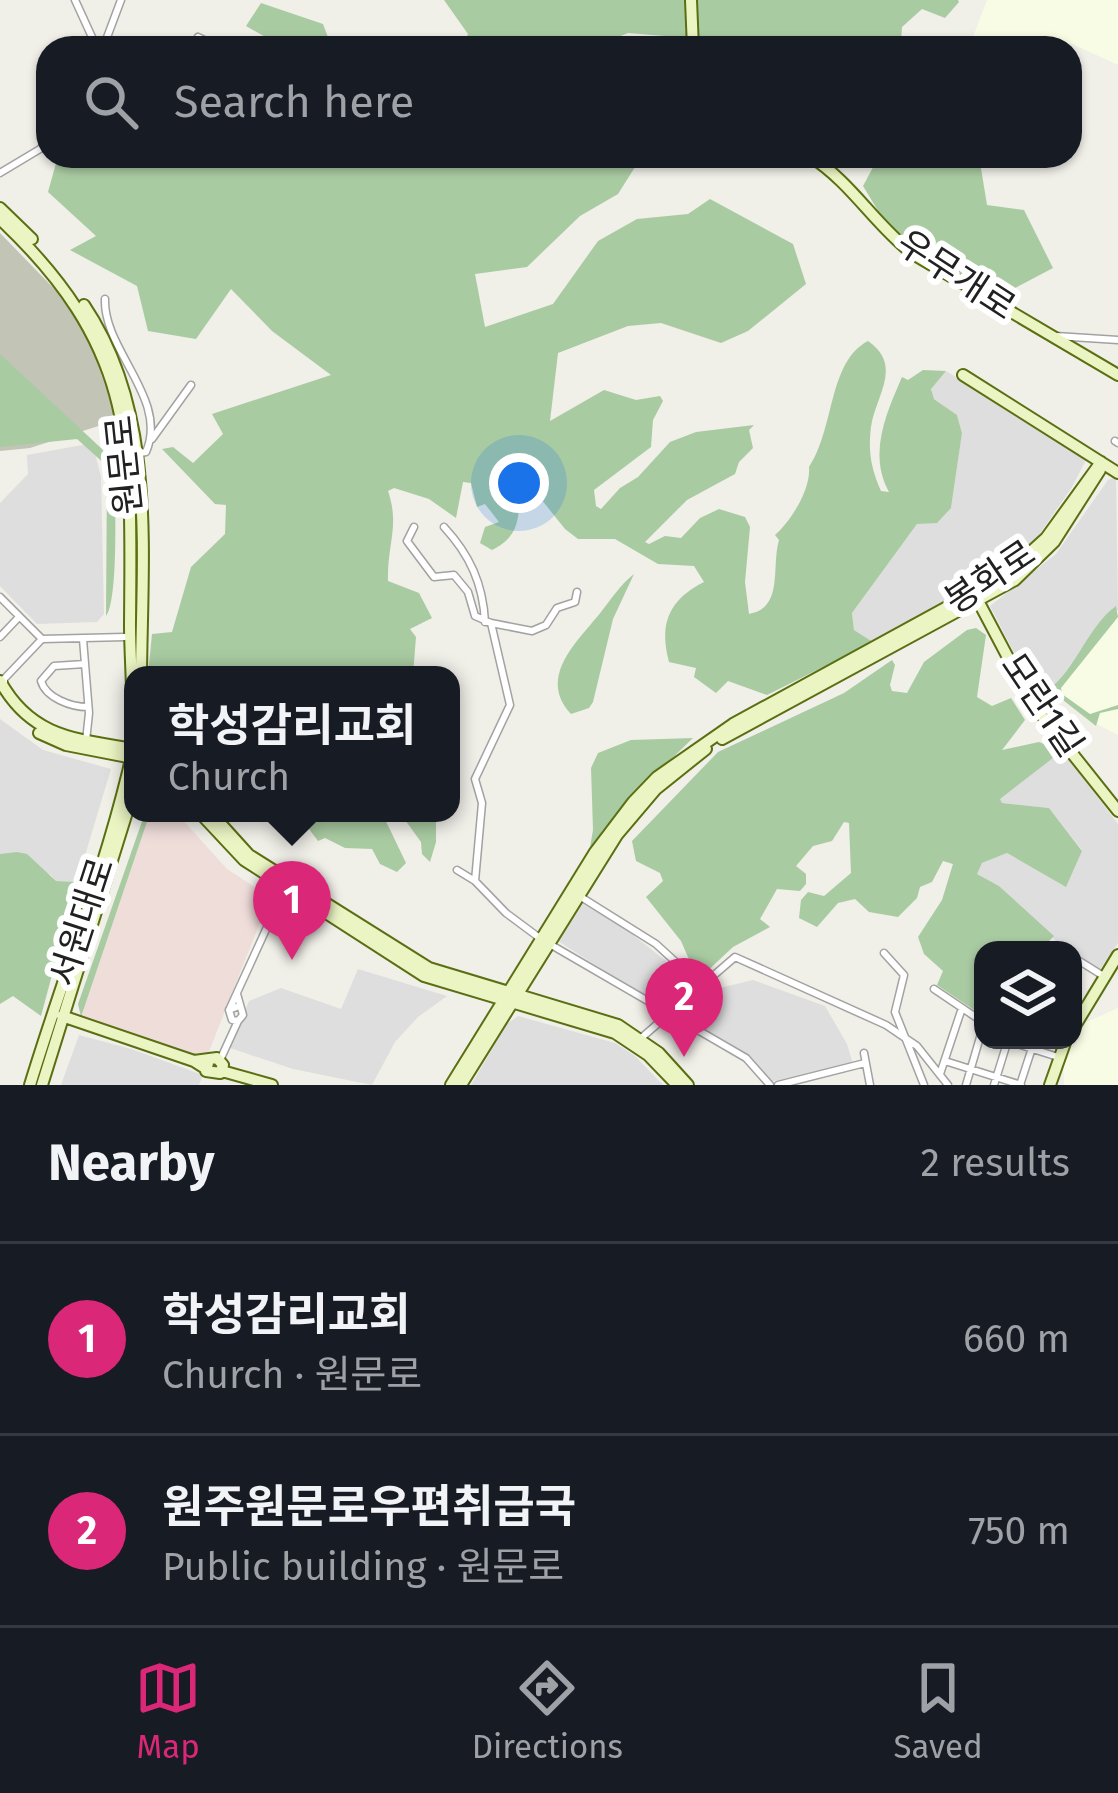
<!DOCTYPE html>
<meta charset="utf-8">
<style>
:root{--surface:#171b24;--page:#20242c;--text:#f1f3f6;--muted:#9ea1a6;--line:#363941;--accent:#db2777}
body{margin:0;font-family:"Fira Sans","Noto Sans KR",sans-serif;background:var(--page);color:var(--text)}
.controls{position:absolute;right:36px;bottom:36px;display:grid;overflow:hidden;border-radius:24px;box-shadow:0 3px 9px #0004}
.controls button{width:108px;height:108px;display:grid;place-items:center;padding:0;border:0;border-bottom:3px solid var(--line);background:var(--surface);color:var(--text);font:60px sans-serif}
.you{position:absolute;left:519px;top:483px;width:42px;height:42px;margin:-30px;border:9px solid #fff;border-radius:50%;background:#1a73e8;box-shadow:0 0 0 18px #1a73e833}
.badge{display:grid;place-items:center;width:78px;height:78px;border-radius:50%;background:var(--accent);color:#fff;font-size:39px;font-weight:700}
.pin{position:absolute;translate:-50% -99px;filter:drop-shadow(0 3px 6px #0008)}
.pin::after{content:'';position:absolute;top:63px;width:42px;height:36px;background:inherit;clip-path:polygon(0 0,100% 0,50% 100%)}
.popup{position:absolute;left:124px;top:666px;width:336px;height:156px;box-sizing:border-box;display:grid;place-content:center;border-radius:24px;background:var(--surface);filter:drop-shadow(0 3px 9px #0005);font-size:39px;white-space:nowrap;color:var(--muted)}
.popup b{font-size:45px;color:var(--text)}
.popup::after{content:'';position:absolute;left:50%;top:100%;margin-left:-24px;border:24px solid transparent;border-top-color:var(--surface)}
.list{margin:0;padding:0;list-style:none}
h2{display:flex;justify-content:space-between;align-items:center;height:156px;margin:0;padding:0 48px;font-size:51px}
h2 small{font-size:39px;font-weight:400;color:var(--muted)}
.list li{display:grid;grid-template-columns:78px 1fr auto;gap:36px;align-items:center;box-sizing:border-box;height:192px;padding:0 48px;border-top:3px solid var(--line)}
.list b{display:block;font-size:45px;white-space:nowrap}
.list p{margin:0;font-size:39px;white-space:nowrap;color:var(--muted)}
.list em{font-size:39px;font-style:normal;color:var(--muted)}
.icon{flex:none;width:66px;height:66px;fill:none;stroke:currentColor;stroke-width:2;stroke-linecap:round;stroke-linejoin:round}
.map{position:relative;flex:none;width:1118px;height:1085px;overflow:hidden}
.search{position:absolute;background:var(--surface);box-shadow:0 3px 9px #0004;left:36px;right:36px;top:36px;height:132px;display:flex;align-items:center;gap:30px;box-sizing:border-box;padding:0 42px;border-radius:36px;color:var(--muted);font-size:45px}
.sheet{height:540px;background:var(--surface)}
nav{display:flex;justify-content:space-around;align-items:center;box-sizing:border-box;height:168px;border-top:3px solid var(--line);background:var(--surface);font-size:33px;color:var(--muted)}
nav a{display:grid;justify-items:center;gap:6px}
nav .on{color:var(--accent)}
.map>svg:first-child{display:block}
.residential{fill:#dfdede}
.commercial{fill:#efddda}
.education{fill:#f9fce5}
.construction{fill:#c2c4b5}
.forest{fill:#a9cba2}
.lines{fill:none;stroke-linecap:round;stroke-linejoin:round}
.street-casing{stroke:#a2a2a2;stroke-width:9}
.secondary-casing{stroke:#596f11;stroke-width:14}
.street{stroke:#fff;stroke-width:6}
.secondary{stroke:#ebf4c3;stroke-width:10}
.labels{text-anchor:middle;dominant-baseline:central;stroke-width:12;stroke-linejoin:round;paint-order:stroke}
.street-label{font-size:36px;fill:#212121;stroke:#fff}
</style>
<div class="map">
<svg width="1118" height="1085" viewBox="0 0 1118 1085">
<rect width="100%" height="100%" fill="#f0efe8"/>
<!-- residential -->
<path class="residential" d="M 946,371 L 1087,458 L 1072,487 L 1034,542 L 990,575 L 873,642 L 854,630 L 852,613 L 917,524 L 951,508 L 962,432 L 957,415 L 933,398 L 931,388 Z
M 88,444 L 94,449 L 101,477 L 104,614 L 97,622 L 37,624 L 0,586 L 0,503 L 28,474 L 27,455 Z
M 1116,477 L 1118,610 L 1055,692 L 1038,699 L 990,606 L 1056,554 L 1108,480 Z
M 0,719 L 43,750 L 111,769 L 77,882 L 55,881 L 51,875 L 0,854 Z
M 1062,751 L 1118,824 L 1118,943 L 1099,971 L 1073,950 L 1059,944 L 999,886 L 976,874 L 982,863 L 1007,853 L 1066,886 L 1082,850 L 1049,808 L 1002,803 L 999,798 Z
M 578,901 L 623,927 L 695,984 L 668,1012 L 555,939 Z
M 358,969 L 447,996 L 418,1017 L 395,1042 L 372,1085 L 293,1069 L 230,1048 L 249,1001 L 281,988 L 341,1009 Z
M 753,980 L 825,1006 L 847,1044 L 853,1064 L 770,1082 L 750,1059 L 673,1014 L 699,993 Z
M 518,1016 L 615,1043 L 635,1056 L 663,1085 L 471,1085 L 507,1024 Z
M 79,1035 L 131,1049 L 203,1075 L 199,1085 L 61,1085 Z"/>
<!-- commercial -->
<path class="commercial" d="M 150,813 L 180,817 L 227,869 L 270,897 L 208,1054 L 196,1055 L 81,1017 Z"/>
<!-- education -->
<path class="education" d="M 987,0 L 1118,0 L 1118,65 L 1070,43 L 1062,48 L 969,48 Z
M 1118,610 L 1118,735 L 1089,720 L 1055,692 Z
M 1118,1008 L 1118,1085 L 1064,1085 L 1063,1056 L 1074,1032 L 1082,1024 Z"/>
<!-- construction -->
<path class="construction" d="M 0,233 L 67,302 L 88,336 L 117,420 L 30,448 L 0,451 Z"/>
<!-- forest -->
<path class="forest" d="M 444,0 L 958,0 L 959,2 L 945,18 L 922,9 L 902,27 L 901,42 L 950,48 L 718,48 L 713,40 L 628,33 L 604,43 L 604,48 L 462,48 L 468,34 Z
M 261,3 L 323,24 L 332,48 L 285,48 L 246,26 Z
M 58,156 L 98,156 L 118,161 L 117,156 L 642,156 L 618,194 L 580,216 L 527,267 L 475,274 L 485,327 L 553,304 L 598,241 L 637,219 L 688,214 L 710,199 L 793,244 L 806,284 L 748,331 L 721,343 L 661,323 L 628,326 L 558,353 L 550,421 L 604,390 L 636,400 L 660,396 L 663,401 L 653,420 L 651,447 L 594,490 L 596,506 L 601,509 L 620,488 L 638,477 L 670,442 L 696,432 L 754,425 L 749,430 L 753,448 L 739,462 L 735,474 L 687,500 L 645,542 L 649,544 L 665,536 L 681,538 L 700,518 L 719,509 L 745,517 L 750,527 L 745,582 L 749,614 C 784,608 771,567 779,540 L 775,535 C 791,521 811,489 809,467 C 835,428 828,362 868,341 C 904,366 875,396 871,427 C 868,452 871,468 881,491 L 889,492 C 868,454 886,414 902,377 L 908,380 L 923,370 L 946,371 L 931,389 L 934,399 L 957,415 L 962,433 L 951,508 L 937,523 L 917,524 L 852,613 L 854,630 L 873,642 L 767,695 L 728,681 L 716,693 L 694,677 L 696,668 L 669,662 C 659,625 668,600 704,582 L 694,566 L 658,564 L 615,539 L 578,539 L 565,529 L 533,489 L 520,497 C 518,524 517,537 492,550 L 480,543 L 485,527 L 499,522 L 485,504 L 477,507 L 471,483 L 463,482 L 456,518 L 429,499 L 394,488 L 388,491 C 400,526 387,544 388,581 L 419,593 L 432,618 L 410,629 L 416,637 L 413,675 L 148,675 L 152,634 L 172,632 L 191,567 L 225,534 L 226,505 L 215,504 L 162,449 L 173,447 L 193,463 L 223,434 L 212,414 L 331,375 L 272,331 L 231,289 L 196,339 L 148,331 L 137,286 L 70,250 L 96,236 L 48,192 Z
M 879,156 L 979,156 L 987,205 L 1024,210 L 1053,268 L 998,297 L 891,232 L 863,186 Z
M 0,354 L 102,449 L 114,465 C 115,491 119,599 106,616 L 107,466 L 77,439 L 0,447 Z
M 634,574 L 613,619 L 593,702 L 589,708 L 571,714 C 536,677 579,640 601,612 C 612,598 620,585 634,574 Z
M 1116,606 L 1118,617 L 1061,688 L 1062,694 L 1090,714 L 1118,705 L 1118,709 L 1100,713 L 1096,726 L 1049,689 C 1075,671 1088,626 1116,606 Z
M 976,628 L 986,635 L 977,697 L 992,706 L 1011,698 L 1025,720 L 1002,750 L 1039,742 L 1062,751 L 1000,799 L 1002,803 L 1049,808 L 1082,851 L 1066,887 L 1007,853 L 982,863 L 977,874 L 999,886 L 1054,936 L 1040,950 L 983,950 L 983,1016 L 937,985 L 943,971 L 924,954 L 918,937 L 942,900 L 953,864 L 943,861 L 932,882 L 920,887 L 917,898 L 898,917 L 869,912 L 855,899 L 838,903 L 817,927 L 799,918 L 801,900 L 808,892 L 824,896 L 851,873 L 849,823 L 844,822 L 832,841 L 813,846 L 796,866 L 806,874 L 806,884 L 800,891 L 777,889 L 760,919 L 770,927 L 733,947 L 702,976 L 695,973 L 681,941 L 646,897 L 663,881 L 660,873 L 636,861 L 632,841 L 718,752 L 844,693 L 892,660 L 895,665 L 890,685 L 892,691 L 907,693 L 924,662 L 967,630 Z
M 693,738 L 626,803 L 602,831 L 588,859 L 593,830 L 591,768 L 598,753 L 631,740 Z
M 145,813 L 150,813 L 81,1017 L 78,1004 Z
M 297,813 L 382,813 L 406,863 L 397,872 L 380,864 L 372,849 L 345,848 L 325,838 L 318,841 Z
M 400,813 L 436,813 L 436,842 L 430,862 L 422,854 L 421,842 Z
M 17,852 L 27,854 L 56,881 L 77,882 L 41,1016 L 13,996 L 0,1004 L 0,854 Z"/>
<g class="lines">
<!-- street casing -->
<g class="street-casing">
<path id="street" d="M 75,0 L 97,48
M 103,48 L 121,0
M 192,48 L 198,37 L 221,48
M 236,48 L 239,43 L 249,48
M 0,173 L 40,149 L 48,139
M 105,299 C 103,350 169,399 146,452 L 140,453
M 1056,336 L 1118,340
M 152,439 L 191,385
M 1115,441 L 1118,443
M 414,527 L 407,541 L 434,577 L 454,575 L 468,592 L 475,616 L 491,623 L 510,705 L 475,779 L 482,803 L 475,881 L 506,913 L 541,939 L 746,1058 L 770,1085
M 444,527 C 470,555 483,584 485,622
M 0,597 L 42,639 L 125,637
M 491,623 L 532,631 L 546,625 L 557,608 L 575,602 L 577,592
M 0,637 L 18,618
M 83,639 L 89,713 L 86,741
M 85,664 L 54,666 L 41,681 C 46,698 71,707 88,707
M 4,685 L 4,679 L 42,639
M 457,870 L 475,881
M 581,897 L 656,944 L 703,987
M 1047,950 L 1056,946 L 1062,950
M 884,953 L 904,975 L 895,1012 L 924,1085
M 1073,957 L 1105,977
M 934,989 L 983,1022
M 237,994 L 243,1015 L 238,1021 L 232,1020 L 229,1010 L 239,1006
M 230,1008 L 285,888
M 640,1039 L 735,957 L 886,1025 L 917,1046 L 948,1085
M 1008,1041 L 1058,1057
M 864,1053 L 870,1085
M 221,1058 L 238,1021
M 945,1061 L 1021,1085
M 940,1074 L 962,1008
M 778,1085 L 865,1063
M 966,1085 L 983,1027
M 994,1085 L 1007,1043
M 1020,1085 L 1032,1048"/>
</g>
<!-- secondary casing -->
<g class="secondary-casing">
<path id="secondary" d="M 691,0 L 693,48
M 810,156 C 852,183 875,225 913,254 L 1118,375
M 0,208 L 32,239
M 0,219 C 140,351 131,447 130,626 C 130,664 137,738 128,772 C 102,878 62,980 30,1085
M 84,305 C 157,413 142,551 141,675
M 963,375 L 1118,473
M 975,595 L 1032,703 L 1118,811
M 0,681 C 31,737 74,739 133,749
M 39,733 L 66,745 L 133,758
M 722,739 L 1015,580 L 1054,542 L 1100,470 L 1101,462
M 200,813 L 244,860 L 424,976 L 615,1033 L 648,1055 L 677,1085
M 211,813 L 249,855 L 429,968 L 618,1025 L 659,1053 L 688,1085
M 62,1016 L 194,1061 L 205,1068
M 1073,1029 L 1118,955
M 194,1061 L 217,1058 L 223,1065 L 220,1073 L 206,1071 L 209,1059
M 222,1071 L 272,1085
M 42,1085 L 133,793
M 451,1085 L 595,852 L 633,802 L 657,777 L 733,724 L 1004,576 L 1046,538 L 1101,462
M 461,1085 L 617,835 L 656,789 L 706,749
M 1050,1085 L 1066,1040"/>
</g>
<!-- street -->
<use href="#street" class="street"/>
<!-- secondary -->
<use href="#secondary" class="secondary"/>
</g>
<g class="labels">
<!-- street labels -->
<g class="street-label">
<text transform="translate(956 275) rotate(33)">우무개로</text>
<text transform="translate(124 465) rotate(-96)">원문로</text>
<text transform="translate(990 577) rotate(-34)">봉화로</text>
<text transform="translate(1042 705) rotate(56)">모란1길</text>
<text transform="translate(82 922) rotate(-72)">서원대로</text>
</g>
</g>
</svg>
<div class="controls">
<button><svg class="icon" aria-label="layers" viewBox="0 0 24 24"><path d="M12 4l9 5-9 5-9-5zM3 14l9 5 9-5"/></svg></button>
</div>
<div class="you"></div>
<div class="pin badge" style="left:292px;top:960px">1</div>
<div class="popup"><b>학성감리교회</b>Church</div>
<div class="pin badge" style="left:684px;top:1057px">2</div>
<div class="search"><svg class="icon" aria-label="search" viewBox="0 0 24 24"><circle cx="10" cy="10" r="6"/><path d="M15 15l6 6"/></svg>Search here</div>
</div>
<section class="sheet">
<h2>Nearby<small>2 results</small></h2>
<ul class="list">
<li><span class="badge">1</span><div><b>학성감리교회</b><p>Church · 원문로</p></div><em>660 m</em></li>
<li><span class="badge">2</span><div><b>원주원문로우편취급국</b><p>Public building · 원문로</p></div><em>750 m</em></li>
</ul>
</section>
<nav>
<a class="on"><svg class="icon" aria-label="map" viewBox="0 0 24 24"><path d="M3 6l6-2 6 2 6-2v14l-6 2-6-2-6 2zM9 4v14M15 6v14"/></svg>Map</a>
<a><svg class="icon" aria-label="directions" viewBox="0 0 24 24"><path d="M12 3l9 9-9 9-9-9zM9 14v-3h6M13 9l2 2-2 2"/></svg>Directions</a>
<a><svg class="icon" aria-label="saved" viewBox="0 0 24 24"><path d="M7 4h10v16l-5-4-5 4z"/></svg>Saved</a>
</nav>
